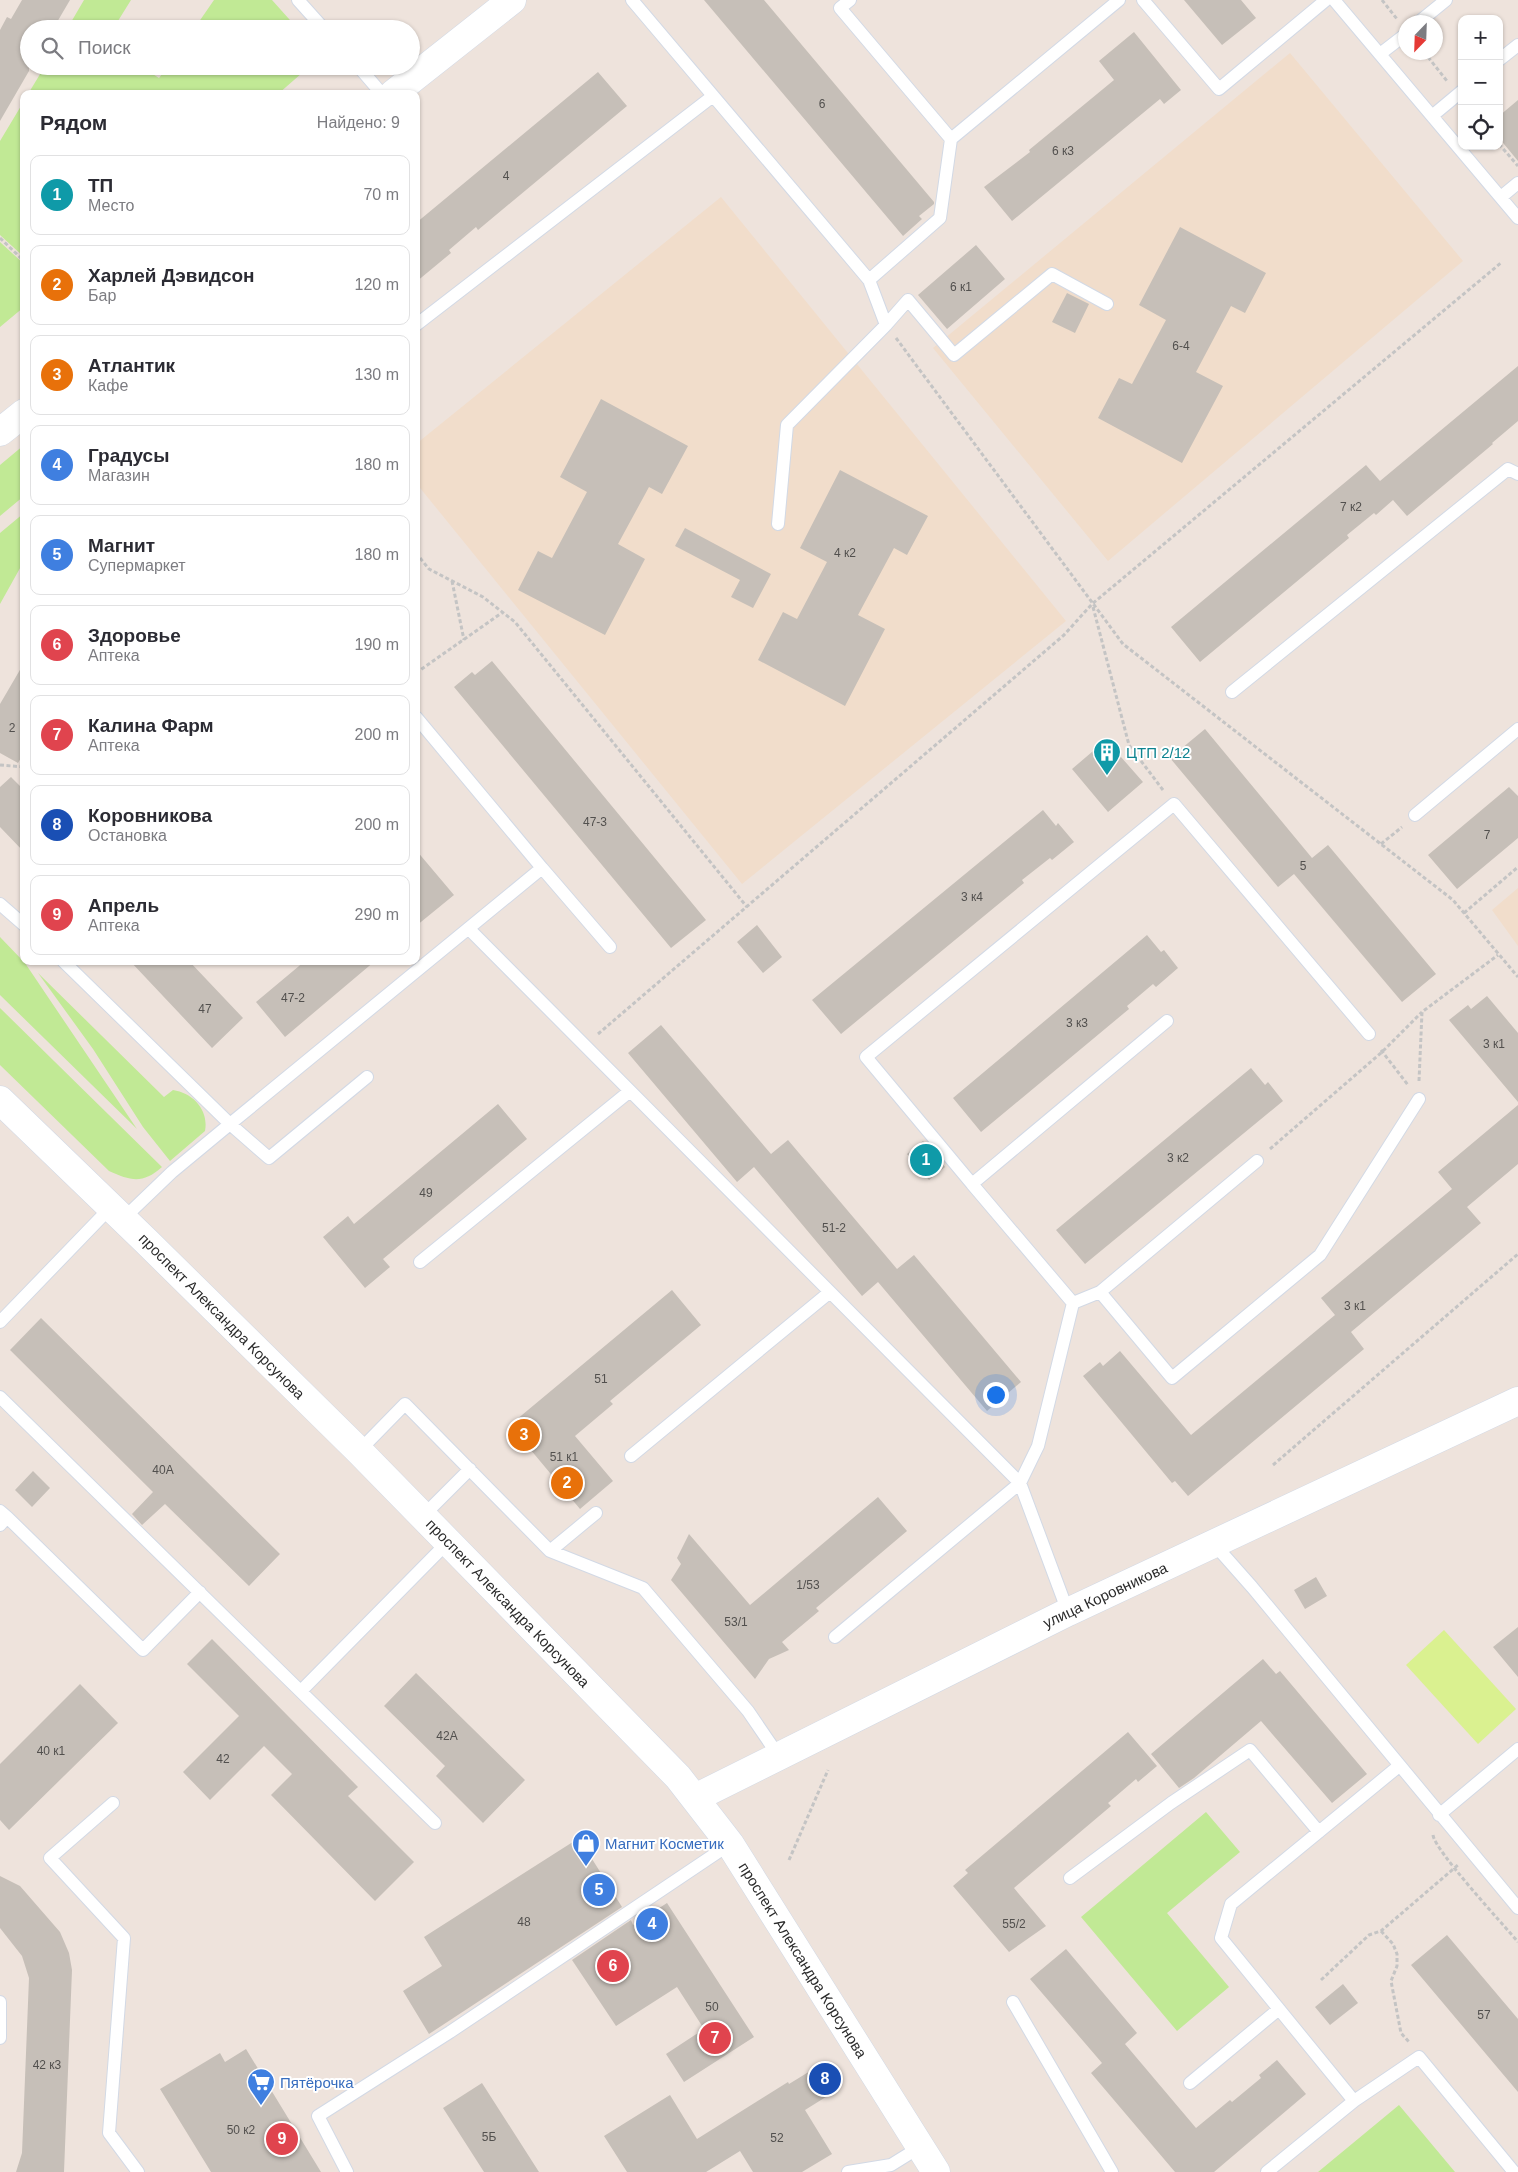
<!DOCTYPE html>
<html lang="ru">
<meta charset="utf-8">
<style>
:root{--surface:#fff;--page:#f7f7f7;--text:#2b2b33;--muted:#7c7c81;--line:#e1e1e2;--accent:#3984ff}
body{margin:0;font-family:Helvetica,sans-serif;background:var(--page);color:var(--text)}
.controls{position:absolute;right:15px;top:15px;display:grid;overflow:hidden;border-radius:10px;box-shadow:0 1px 4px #0004}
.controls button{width:45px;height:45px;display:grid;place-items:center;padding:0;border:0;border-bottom:1px solid var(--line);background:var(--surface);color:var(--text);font:25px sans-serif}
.compass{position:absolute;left:1398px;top:15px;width:45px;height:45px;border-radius:50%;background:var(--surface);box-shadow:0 1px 4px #0004;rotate:203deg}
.you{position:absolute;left:995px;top:1394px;width:18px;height:18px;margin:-12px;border:4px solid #fff;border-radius:50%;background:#1a73e8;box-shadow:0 0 0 8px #1a73e833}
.badge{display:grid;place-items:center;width:32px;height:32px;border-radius:50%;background:var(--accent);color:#fff;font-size:16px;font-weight:700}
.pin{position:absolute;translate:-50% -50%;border:2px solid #fff;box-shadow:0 1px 5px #0006}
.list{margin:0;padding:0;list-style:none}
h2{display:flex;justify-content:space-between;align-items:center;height:65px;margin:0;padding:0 20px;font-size:21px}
h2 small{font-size:16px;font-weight:400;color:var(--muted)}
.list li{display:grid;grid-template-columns:32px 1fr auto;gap:15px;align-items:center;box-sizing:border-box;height:80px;margin:0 10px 10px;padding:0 10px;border:1px solid var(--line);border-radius:10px}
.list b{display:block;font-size:19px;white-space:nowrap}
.list p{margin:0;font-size:16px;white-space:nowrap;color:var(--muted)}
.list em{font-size:16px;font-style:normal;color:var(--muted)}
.icon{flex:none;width:28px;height:28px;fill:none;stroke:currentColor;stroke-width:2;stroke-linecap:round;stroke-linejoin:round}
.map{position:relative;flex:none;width:1518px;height:2172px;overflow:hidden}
.search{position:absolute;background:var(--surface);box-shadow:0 1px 4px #0004;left:20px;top:20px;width:400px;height:55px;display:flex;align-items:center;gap:12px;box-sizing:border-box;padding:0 18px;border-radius:28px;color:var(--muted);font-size:19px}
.panel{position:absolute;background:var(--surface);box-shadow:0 1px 4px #0004;left:20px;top:90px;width:400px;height:875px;border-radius:10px}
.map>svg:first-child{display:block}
.education{fill:#f1ddcb}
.green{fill:#c1e995}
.pitch{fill:#daf190}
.building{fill:#c6bfb8}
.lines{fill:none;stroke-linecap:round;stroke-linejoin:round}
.service-casing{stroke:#d2d9e5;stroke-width:14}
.tertiary-casing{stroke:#d2d9e5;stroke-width:29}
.secondary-casing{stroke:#d2d9e5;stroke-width:29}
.path{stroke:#c4c4c4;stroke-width:3;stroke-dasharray:4 2.5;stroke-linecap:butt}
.service{stroke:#fff;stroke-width:12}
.tertiary{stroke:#fff;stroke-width:28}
.secondary{stroke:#fff;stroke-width:28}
.labels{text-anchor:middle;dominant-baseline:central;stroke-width:4;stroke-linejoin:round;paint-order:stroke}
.number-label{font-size:12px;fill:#52504e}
.culture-label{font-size:15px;fill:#0d838f;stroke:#fff;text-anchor:start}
.street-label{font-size:15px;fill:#2b2b2b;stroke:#fff}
.shop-label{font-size:15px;fill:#366cbe;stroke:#fff;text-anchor:start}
</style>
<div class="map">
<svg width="1518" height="2172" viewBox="0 0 1518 2172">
<rect width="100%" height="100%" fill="#eee3dc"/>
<!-- education -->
<path class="education" d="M 1290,53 L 1463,261 L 1108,561 L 933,348 Z
M 721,197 L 1066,621 L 742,884 L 416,483 L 416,444 Z
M 1518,888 L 1518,946 L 1492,910 Z"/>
<!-- green -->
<path class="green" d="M 84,0 L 131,0 L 113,29 L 67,29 Z
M 214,0 L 272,0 L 298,29 L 194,29 Z
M 45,66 L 140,66 L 159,78 L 168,66 L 310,66 L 278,94 L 28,94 Z
M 24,101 L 24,257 L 0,235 L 0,141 Z
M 0,242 L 24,264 L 24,307 L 0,327 Z
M 24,445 L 24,496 L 0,516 L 0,465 Z
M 24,513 L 24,561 L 0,604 L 0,533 Z
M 0,937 L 25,963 L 137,1129 L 0,995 Z
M 38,973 L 164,1097 L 173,1090 C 193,1093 209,1110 205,1131 L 170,1161 L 143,1127 L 93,1049 Z
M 0,1008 L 162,1167 C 143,1184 131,1181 109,1171 L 0,1065 Z
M 1206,1812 L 1240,1852 L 1167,1913 L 1229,1987 L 1177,2031 L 1081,1917 Z
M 1399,2105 L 1455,2172 L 1318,2172 Z"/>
<!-- pitch -->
<path class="pitch" d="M 1444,1630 L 1516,1709 L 1478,1744 L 1406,1665 Z"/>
<!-- building -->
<path class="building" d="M 22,0 L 70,0 L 53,29 L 29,29 L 29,71 L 0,121 L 0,30 L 7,17 L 11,19 Z
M 704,0 L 764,0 L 934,202 L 934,204 L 919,216 L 922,219 L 903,236 Z
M 1184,0 L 1241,0 L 1256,18 L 1222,45 Z
M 1134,32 L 1181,90 L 1164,104 L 1160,99 L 1012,221 L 984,187 L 1030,152 L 1029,150 L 1114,80 L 1099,61 Z
M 598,72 L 627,106 L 478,230 L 476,227 L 449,250 L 451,253 L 416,282 L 416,223 Z
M 1518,100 L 1518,161 L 1499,138 L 1499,116 Z
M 1180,227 L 1266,273 L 1245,313 L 1231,306 L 1196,372 L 1223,386 L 1182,463 L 1098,418 L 1119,378 L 1132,384 L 1166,320 L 1139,305 Z
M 976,245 L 1005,279 L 947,329 L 918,295 Z
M 1067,293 L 1089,304 L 1075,333 L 1052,322 Z
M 1518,366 L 1518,421 L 1492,443 L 1493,444 L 1407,516 L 1393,500 L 1376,515 L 1374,513 L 1347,535 L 1349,538 L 1200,662 L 1171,627 L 1366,465 L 1380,481 Z
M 601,399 L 688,446 L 662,494 L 649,487 L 618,544 L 645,559 L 605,635 L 518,590 L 538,551 L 552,558 L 587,492 L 560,477 Z
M 840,470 L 928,516 L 907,555 L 894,548 L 858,615 L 885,629 L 845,706 L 758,660 L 783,612 L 797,619 L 827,562 L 800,548 Z
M 685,528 L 771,574 L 753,608 L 731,597 L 740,580 L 675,546 Z
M 492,661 L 706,920 L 671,948 L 454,687 L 472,672 L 475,675 Z
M 24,663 L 24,753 L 18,763 L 0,753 L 0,704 Z
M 1205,729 L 1312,858 L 1328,845 L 1436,974 L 1402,1002 L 1294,874 L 1278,887 L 1170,758 Z
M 1106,740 L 1143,782 L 1108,812 L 1072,769 Z
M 11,777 L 24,790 L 24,852 L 0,827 L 0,787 Z
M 1509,787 L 1518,796 L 1518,838 L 1457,889 L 1428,855 Z
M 1043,810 L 1056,826 L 1058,823 L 1074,842 L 1052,860 L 1050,858 L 1022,880 L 1024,883 L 841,1034 L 812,1000 Z
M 416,850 L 454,895 L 416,926 Z
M 757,925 L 782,957 L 763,973 L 737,942 Z
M 1147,935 L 1161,952 L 1164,950 L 1178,968 L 1156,987 L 1153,984 L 1127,1006 L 1129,1009 L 981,1132 L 953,1098 Z
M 130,961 L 189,961 L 243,1018 L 212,1048 Z
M 305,961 L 375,961 L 285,1037 L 256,1002 Z
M 1487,996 L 1518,1033 L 1518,1102 L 1449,1020 L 1468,1005 L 1471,1009 Z
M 661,1025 L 771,1154 L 788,1140 L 897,1269 L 914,1255 L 1021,1382 L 987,1411 L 878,1282 L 862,1296 L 754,1167 L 737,1182 L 628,1053 Z
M 1251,1068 L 1265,1085 L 1268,1082 L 1283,1101 L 1085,1264 L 1056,1230 Z
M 498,1104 L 527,1139 L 383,1259 L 390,1267 L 365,1288 L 323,1237 L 348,1216 L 354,1224 Z
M 1518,1105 L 1518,1164 L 1467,1207 L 1481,1223 L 1351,1332 L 1364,1349 L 1188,1496 L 1175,1481 L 1172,1483 L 1083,1376 L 1100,1362 L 1103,1366 L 1120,1351 L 1191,1435 L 1335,1315 L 1321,1298 L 1452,1189 L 1438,1172 Z
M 923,1141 L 945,1167 L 929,1180 L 907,1154 Z
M 672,1290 L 701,1325 L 610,1401 L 613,1404 L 575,1436 L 613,1481 L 580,1509 L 510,1425 Z
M 41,1318 L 280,1554 L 249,1586 L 165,1504 L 142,1525 L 132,1514 L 153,1492 L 10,1350 Z
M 33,1471 L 50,1488 L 32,1507 L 15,1490 Z
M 878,1497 L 907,1531 L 816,1608 L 819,1611 L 782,1642 L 789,1650 L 769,1659 L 755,1679 L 671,1580 L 681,1564 L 677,1558 L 689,1534 L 750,1605 Z
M 1316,1577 L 1327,1596 L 1305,1609 L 1294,1590 Z
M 1518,1627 L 1518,1677 L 1493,1647 Z
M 212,1639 L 358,1787 L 348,1796 L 414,1862 L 375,1901 L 271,1795 L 292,1774 L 264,1746 L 210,1800 L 183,1772 L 239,1716 L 187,1664 Z
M 1263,1659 L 1276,1674 L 1280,1671 L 1367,1774 L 1332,1803 L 1261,1721 L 1194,1778 L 1179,1788 L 1151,1754 Z
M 416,1673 L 525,1780 L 483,1823 L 436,1776 L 445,1766 L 384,1706 Z
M 80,1684 L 118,1723 L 9,1830 L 0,1820 L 0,1764 Z
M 1128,1732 L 1157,1766 L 1138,1782 L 1136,1779 L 1108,1803 L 1111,1806 L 1014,1888 L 1046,1926 L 1009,1952 L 953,1886 L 968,1873 L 965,1870 Z
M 579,1838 L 622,1907 L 429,2034 L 403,1991 L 442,1966 L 424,1937 Z
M 0,1876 L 20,1886 L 60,1932 L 69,1953 L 72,1970 L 64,2172 L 16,2172 L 22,2153 L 29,1978 L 22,1956 L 0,1928 Z
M 667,1903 L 754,2037 L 684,2082 L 666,2054 L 704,2029 L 677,1987 L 616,2026 L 572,1960 L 631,1920 L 633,1925 Z
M 1447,1935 L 1518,2019 L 1518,2092 L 1411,1965 Z
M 1066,1949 L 1137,2033 L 1125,2044 L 1196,2128 L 1230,2100 L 1232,2102 L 1261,2078 L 1259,2075 L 1277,2060 L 1306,2094 L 1214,2172 L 1175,2172 L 1091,2073 L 1102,2063 L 1030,1979 Z
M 1343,1984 L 1358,2003 L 1330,2025 L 1315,2007 Z
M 246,2049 L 321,2172 L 211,2172 L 160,2089 L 220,2053 L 225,2062 Z
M 820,2065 L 837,2090 L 805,2110 L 832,2154 L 802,2172 L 753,2172 L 740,2151 L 706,2172 L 627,2172 L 604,2136 L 670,2095 L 697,2139 L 788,2082 L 789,2084 Z
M 482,2083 L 539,2172 L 484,2172 L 443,2108 Z"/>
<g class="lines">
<!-- service casing -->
<g class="service-casing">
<path id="service" d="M 298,0 L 324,29
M 632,0 L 869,280 L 886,325
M 850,0 L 840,8 L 951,139 L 940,218 L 869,280
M 1143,0 L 1219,89 L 1326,0
M 1334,0 L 1518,218
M 1419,22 L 1446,0
M 1380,54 L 1406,34
M 1499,60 L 1518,45
M 358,66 L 382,94
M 1432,116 L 1462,91
M 951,139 L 1119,0
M 1501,197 L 1518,183
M 416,325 L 713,96
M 778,524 L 787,425 L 886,325 L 908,300 L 954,355 L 1052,274 L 1107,304
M 1232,692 L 1508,469 L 1518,474
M 1415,815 L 1518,729
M 542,868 L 610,947
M 0,904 L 24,925
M 469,929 L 1020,1483 L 835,1637
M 63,961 L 230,1124 L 269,1158 L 367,1077
M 972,1184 L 866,1057 L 1174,804 L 1369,1034
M 123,1219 L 172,1172 L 230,1124 L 542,868 L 416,717
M 420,1262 L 630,1091
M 1100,1292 L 1172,1378 L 1320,1255 L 1419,1099
M 1073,1303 L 972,1184 L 1167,1021
M 0,1322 L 111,1207
M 0,1397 L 435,1823
M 359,1451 L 405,1404 L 550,1551 L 643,1588 L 748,1711 L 778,1755
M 631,1456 L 830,1292
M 0,1511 L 7,1517 L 0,1525
M 423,1516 L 470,1469
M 7,1517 L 143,1650 L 200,1592
M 1214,1544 L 1252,1587 L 1518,1908
M 550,1551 L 596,1513
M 1068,1612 L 1020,1483 L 1038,1446 L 1073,1303 L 1100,1292 L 1257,1161
M 301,1691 L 448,1542
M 113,1803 L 50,1858 L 124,1938 L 109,2133 L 138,2172
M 1439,1815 L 1518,1749
M 1070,1878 L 1171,1803 L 1250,1750 L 1319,1832
M 0,2002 L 0,2038
M 1013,2002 L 1112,2172
M 1190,2083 L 1279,2009
M 1354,2101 L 1419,2057 L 1514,2172
M 347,2172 L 318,2116 L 450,2032 L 730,1844
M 848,2172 L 891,2165 L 920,2147
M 1267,2172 L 1354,2101 L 1221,1938 L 1231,1904 L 1399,1766"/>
</g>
<!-- tertiary casing -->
<g class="tertiary-casing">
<path id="tertiary" d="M 0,1100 L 147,1242 L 359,1451 L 678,1777 L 730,1844 L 936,2172
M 695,1798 L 1068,1612 L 1518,1401"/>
</g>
<!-- secondary casing -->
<g class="secondary-casing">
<path id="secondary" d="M 393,94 L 512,0
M 0,432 L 24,413"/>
</g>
<!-- path -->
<path class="path" d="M 1382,0 L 1397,19
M 1424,52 L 1447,81
M 1499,144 L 1518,166
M 0,238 L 24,261
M 896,338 L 1123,644 L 1453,900 L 1518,977
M 416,553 L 429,569 L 483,597 L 515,622 L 747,907
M 452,581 L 464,640
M 1093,607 L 1129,745 L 1163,790
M 416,673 L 503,612
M 0,765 L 24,767
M 1381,844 L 1402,827
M 1464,913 L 1518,867
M 598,1034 L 1064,635 L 1092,604 L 1502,262
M 1381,1050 L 1408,1085
M 1419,1081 L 1422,1012 L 1498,955
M 1270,1149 L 1382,1052 L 1422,1012
M 1273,1465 L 1518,1254
M 1433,1835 C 1435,1851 1503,1924 1518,1942
M 789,1860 L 828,1770
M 1381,1931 L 1393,1944 L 1397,1954 L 1397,1966 L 1391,1981 L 1401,2033 L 1409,2042
M 1321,1980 L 1369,1935 L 1381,1931 L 1458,1865"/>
<!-- service -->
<use href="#service" class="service"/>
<!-- tertiary -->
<use href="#tertiary" class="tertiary"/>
<!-- secondary -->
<use href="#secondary" class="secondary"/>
</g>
<!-- icons -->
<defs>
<g id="building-pin" transform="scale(1.4375)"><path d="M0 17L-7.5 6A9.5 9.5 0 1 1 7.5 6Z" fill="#0f9aa8" stroke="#fff"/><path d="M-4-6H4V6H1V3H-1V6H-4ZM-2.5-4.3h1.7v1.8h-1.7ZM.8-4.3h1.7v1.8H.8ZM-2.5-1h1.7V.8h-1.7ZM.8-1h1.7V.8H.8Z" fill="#fff"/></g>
<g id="shop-pin" transform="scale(1.4375)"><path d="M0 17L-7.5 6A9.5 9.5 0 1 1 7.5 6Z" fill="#3f7fe0" stroke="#fff"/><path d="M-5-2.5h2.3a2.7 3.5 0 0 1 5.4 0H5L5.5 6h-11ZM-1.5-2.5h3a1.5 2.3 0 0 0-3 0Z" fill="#fff"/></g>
<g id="supermarket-pin" transform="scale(1.4375)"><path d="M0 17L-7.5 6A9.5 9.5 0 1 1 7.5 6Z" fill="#3f7fe0" stroke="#fff"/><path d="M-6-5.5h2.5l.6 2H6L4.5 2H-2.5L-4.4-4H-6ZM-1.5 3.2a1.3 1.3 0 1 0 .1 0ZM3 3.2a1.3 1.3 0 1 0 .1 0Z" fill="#fff"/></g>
</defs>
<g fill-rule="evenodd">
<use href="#building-pin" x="1107" y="752"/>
<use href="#shop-pin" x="586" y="1843"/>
<use href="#supermarket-pin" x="261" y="2082"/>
</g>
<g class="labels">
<!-- number labels -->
<g class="number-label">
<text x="822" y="104">6</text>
<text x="1063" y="151">6 к3</text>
<text x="506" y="176">4</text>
<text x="961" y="287">6 к1</text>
<text x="1181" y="346">6-4</text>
<text x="1351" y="507">7 к2</text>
<text x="845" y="553">4 к2</text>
<text x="12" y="728">2</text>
<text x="595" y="822">47-3</text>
<text x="1487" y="835">7</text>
<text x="1303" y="866">5</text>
<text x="972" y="897">3 к4</text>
<text x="293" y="998">47-2</text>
<text x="205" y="1009">47</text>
<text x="1077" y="1023">3 к3</text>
<text x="1494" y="1044">3 к1</text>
<text x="1178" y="1158">3 к2</text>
<text x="426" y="1193">49</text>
<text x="834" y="1228">51-2</text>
<text x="1355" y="1306">3 к1</text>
<text x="601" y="1379">51</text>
<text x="564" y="1457">51 к1</text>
<text x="163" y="1470">40А</text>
<text x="808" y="1585">1/53</text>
<text x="736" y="1622">53/1</text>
<text x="447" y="1736">42А</text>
<text x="51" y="1751">40 к1</text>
<text x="223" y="1759">42</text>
<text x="524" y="1922">48</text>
<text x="1014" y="1924">55/2</text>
<text x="712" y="2007">50</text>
<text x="1484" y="2015">57</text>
<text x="47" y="2065">42 к3</text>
<text x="241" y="2130">50 к2</text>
<text x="489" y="2137">5Б</text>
<text x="777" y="2138">52</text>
</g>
<!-- culture labels -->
<g class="culture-label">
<text x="1126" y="752">ЦТП 2/12</text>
</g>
<!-- street labels -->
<g class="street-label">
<text transform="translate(222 1316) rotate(45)">проспект Александра Корсунова</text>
<text transform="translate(1105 1595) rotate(-25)">улица Коровникова</text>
<text transform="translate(508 1603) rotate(46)">проспект Александра Корсунова</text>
<text transform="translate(803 1960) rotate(58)">проспект Александра Корсунова</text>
</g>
<!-- shop labels -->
<g class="shop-label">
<text x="605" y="1843">Магнит Косметик</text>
<text x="280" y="2082">Пятёрочка</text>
</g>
</g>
</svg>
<div class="controls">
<button>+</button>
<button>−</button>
<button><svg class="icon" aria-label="locate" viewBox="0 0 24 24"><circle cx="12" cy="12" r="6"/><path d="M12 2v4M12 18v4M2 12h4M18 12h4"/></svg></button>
</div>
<svg class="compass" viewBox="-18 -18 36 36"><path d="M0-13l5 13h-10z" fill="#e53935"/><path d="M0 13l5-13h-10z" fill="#7c7c81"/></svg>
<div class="you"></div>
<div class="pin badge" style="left:926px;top:1160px;background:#0f9aa8">1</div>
<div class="pin badge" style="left:567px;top:1483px;background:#e8710a">2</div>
<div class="pin badge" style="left:524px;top:1435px;background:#e8710a">3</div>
<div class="pin badge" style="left:652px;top:1924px;background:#3f7fe0">4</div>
<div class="pin badge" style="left:599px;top:1890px;background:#3f7fe0">5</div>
<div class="pin badge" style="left:613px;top:1966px;background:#e0444e">6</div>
<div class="pin badge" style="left:715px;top:2038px;background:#e0444e">7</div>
<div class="pin badge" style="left:825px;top:2079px;background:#1a4fb4">8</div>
<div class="pin badge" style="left:282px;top:2139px;background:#e0444e">9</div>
<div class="search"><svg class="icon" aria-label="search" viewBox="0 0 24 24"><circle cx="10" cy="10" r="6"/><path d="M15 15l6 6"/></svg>Поиск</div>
<section class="panel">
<h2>Рядом<small>Найдено: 9</small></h2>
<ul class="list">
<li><span class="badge" style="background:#0f9aa8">1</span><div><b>ТП</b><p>Место</p></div><em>70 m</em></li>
<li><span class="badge" style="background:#e8710a">2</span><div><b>Харлей Дэвидсон</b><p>Бар</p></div><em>120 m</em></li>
<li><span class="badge" style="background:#e8710a">3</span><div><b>Атлантик</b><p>Кафе</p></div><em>130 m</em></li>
<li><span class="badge" style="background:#3f7fe0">4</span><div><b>Градусы</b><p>Магазин</p></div><em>180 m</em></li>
<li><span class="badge" style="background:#3f7fe0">5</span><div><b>Магнит</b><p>Супермаркет</p></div><em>180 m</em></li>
<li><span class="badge" style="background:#e0444e">6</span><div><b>Здоровье</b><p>Аптека</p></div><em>190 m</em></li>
<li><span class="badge" style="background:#e0444e">7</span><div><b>Калина Фарм</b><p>Аптека</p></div><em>200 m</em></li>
<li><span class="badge" style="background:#1a4fb4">8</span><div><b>Коровникова</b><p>Остановка</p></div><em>200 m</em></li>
<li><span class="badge" style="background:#e0444e">9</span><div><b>Апрель</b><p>Аптека</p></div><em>290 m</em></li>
</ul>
</section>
</div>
